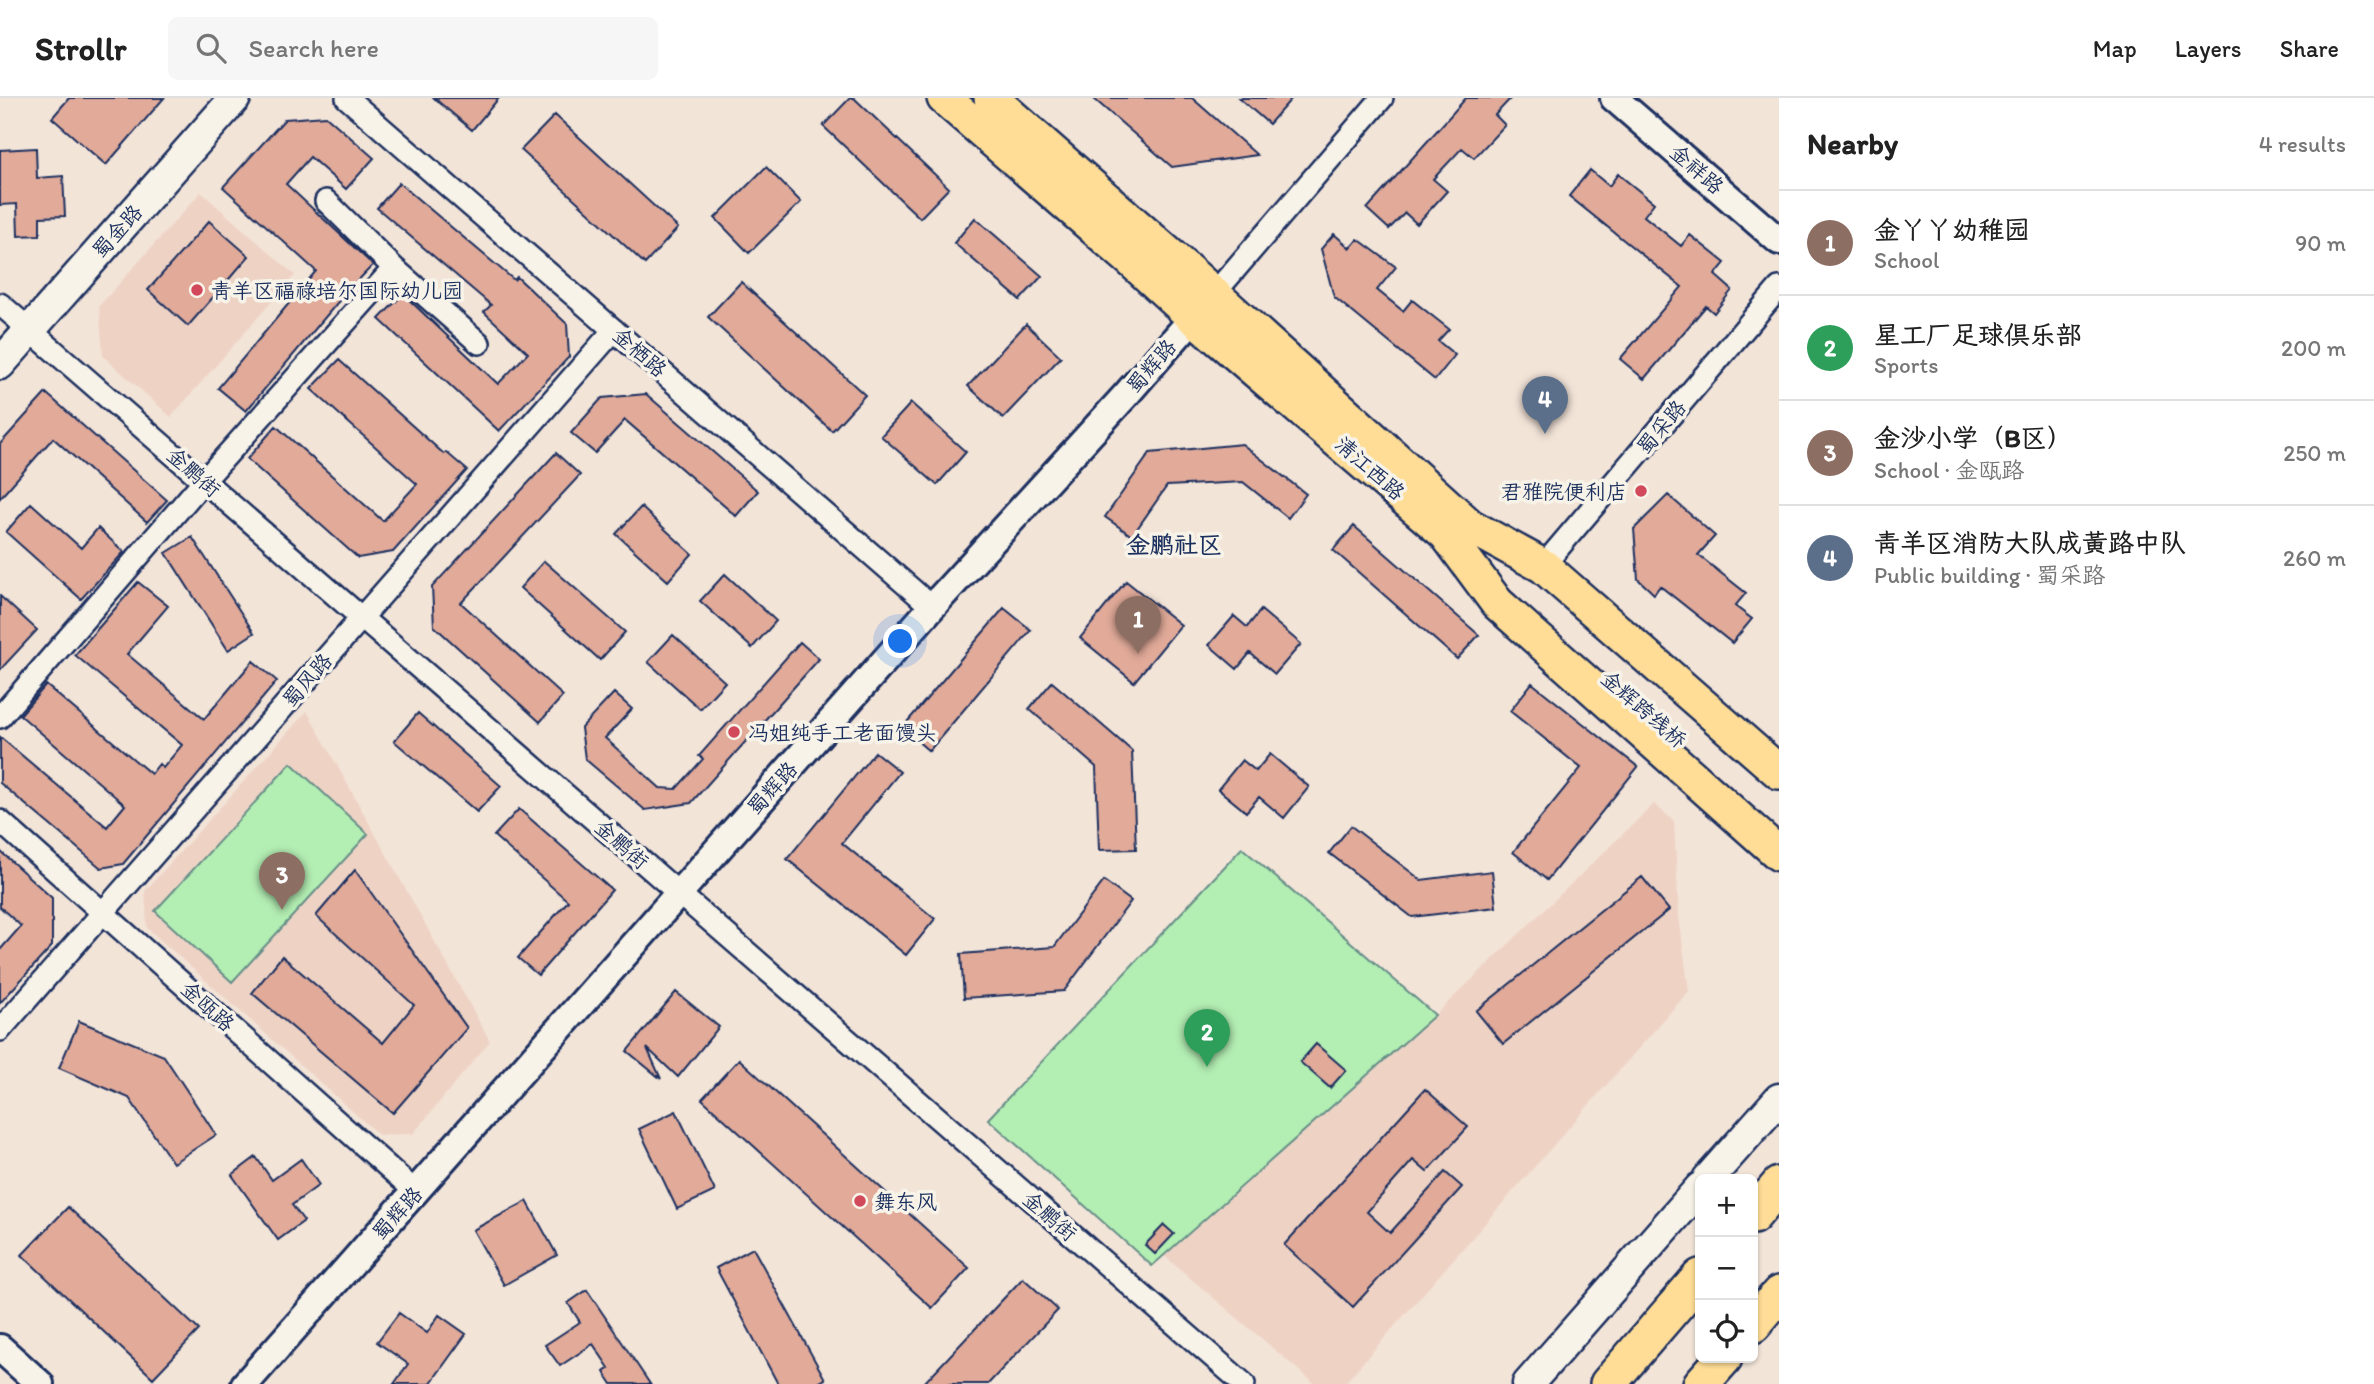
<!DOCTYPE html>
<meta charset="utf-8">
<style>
:root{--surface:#fff;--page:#f6f6f6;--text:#222;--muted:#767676;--line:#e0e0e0;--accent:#d1495b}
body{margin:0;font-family:Itim,"LXGW WenKai TC",sans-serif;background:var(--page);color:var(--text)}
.controls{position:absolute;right:21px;bottom:21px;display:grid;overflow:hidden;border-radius:10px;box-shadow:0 2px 5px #0004}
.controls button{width:63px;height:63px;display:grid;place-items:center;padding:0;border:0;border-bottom:2px solid var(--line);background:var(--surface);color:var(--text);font:35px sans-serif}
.you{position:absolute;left:901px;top:544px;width:24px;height:24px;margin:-18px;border:5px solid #fff;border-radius:50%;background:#1a73e8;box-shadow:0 0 0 10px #1a73e833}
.badge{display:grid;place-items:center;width:46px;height:46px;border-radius:50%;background:var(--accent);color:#fff;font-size:23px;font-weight:700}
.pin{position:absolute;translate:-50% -58px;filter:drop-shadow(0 2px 4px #0008)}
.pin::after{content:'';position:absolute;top:37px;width:24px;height:21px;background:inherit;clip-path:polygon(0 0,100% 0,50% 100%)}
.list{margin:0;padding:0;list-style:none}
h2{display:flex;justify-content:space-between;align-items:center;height:91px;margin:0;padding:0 28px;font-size:30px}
h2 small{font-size:23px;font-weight:400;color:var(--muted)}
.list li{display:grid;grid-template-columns:46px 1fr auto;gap:21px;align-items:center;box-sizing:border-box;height:105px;padding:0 28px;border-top:2px solid var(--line)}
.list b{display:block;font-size:26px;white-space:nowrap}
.list p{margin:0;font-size:23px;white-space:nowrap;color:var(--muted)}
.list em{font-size:23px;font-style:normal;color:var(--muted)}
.icon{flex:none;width:38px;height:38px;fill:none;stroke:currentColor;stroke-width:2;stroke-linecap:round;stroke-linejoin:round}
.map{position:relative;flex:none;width:1779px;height:1286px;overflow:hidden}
header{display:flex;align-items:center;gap:42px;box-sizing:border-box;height:98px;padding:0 35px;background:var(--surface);border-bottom:2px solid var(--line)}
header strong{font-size:33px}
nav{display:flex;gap:38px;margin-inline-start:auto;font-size:24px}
.search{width:490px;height:63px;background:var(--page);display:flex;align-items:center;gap:18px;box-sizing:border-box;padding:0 24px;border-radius:10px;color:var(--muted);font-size:26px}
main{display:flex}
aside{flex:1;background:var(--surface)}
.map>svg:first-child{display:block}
.built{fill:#eed3c5}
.green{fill:#b3eeb3;stroke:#678e88;stroke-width:2}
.building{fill:#e1aa99;stroke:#1b2f5e;stroke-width:2}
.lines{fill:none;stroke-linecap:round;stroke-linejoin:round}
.minor-casing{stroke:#1b2f5e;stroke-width:26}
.tertiary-casing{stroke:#1b2f5e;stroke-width:32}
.secondary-casing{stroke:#1b2f5e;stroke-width:35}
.primary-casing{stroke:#1b2f5e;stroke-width:38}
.trunk-casing{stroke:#1b2f5e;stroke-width:40}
.minor{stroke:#f7f3e8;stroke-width:21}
.tertiary{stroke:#f7f3e8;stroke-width:26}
.secondary{stroke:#f7f3e8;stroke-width:30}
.primary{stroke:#ffdd96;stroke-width:33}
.trunk{stroke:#ffdd96;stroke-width:35}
.poi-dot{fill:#d1495b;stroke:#f7f3e8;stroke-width:2.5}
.labels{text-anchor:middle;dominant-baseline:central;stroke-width:7;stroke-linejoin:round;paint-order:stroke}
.street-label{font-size:21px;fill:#1b2f5e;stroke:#f7f3e8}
.poi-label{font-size:21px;fill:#1b2f5e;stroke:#f7f3e8;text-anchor:start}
.quarter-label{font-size:24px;font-weight:bold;fill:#1b2f5e;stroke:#f7f3e8}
</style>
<header>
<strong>Strollr</strong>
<div class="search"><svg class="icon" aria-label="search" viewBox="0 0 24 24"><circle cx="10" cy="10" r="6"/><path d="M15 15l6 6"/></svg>Search here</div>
<nav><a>Map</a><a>Layers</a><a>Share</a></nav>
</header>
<main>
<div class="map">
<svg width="1779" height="1286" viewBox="0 0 1779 1286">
<rect width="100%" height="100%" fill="#f3e4d8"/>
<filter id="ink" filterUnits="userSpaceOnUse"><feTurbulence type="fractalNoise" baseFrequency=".0143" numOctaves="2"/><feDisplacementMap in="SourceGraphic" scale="14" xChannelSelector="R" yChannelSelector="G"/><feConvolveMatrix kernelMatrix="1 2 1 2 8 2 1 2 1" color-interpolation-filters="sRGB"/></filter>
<g filter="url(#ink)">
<!-- built -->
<path class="built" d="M 201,94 L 295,177 L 171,319 L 103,258 L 99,208 Z
M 307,613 L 490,943 L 413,1036 L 379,1037 L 147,830 L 145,793 Z
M 1654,706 L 1674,723 L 1679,818 L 1689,893 L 1344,1286 L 1315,1286 L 1163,1157 L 1435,917 Z"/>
<!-- green -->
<path class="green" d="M 291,665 L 368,736 L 232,884 L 155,813 Z
M 1242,750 L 1435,917 L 1152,1168 L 988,1021 Z"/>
<!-- building -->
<path class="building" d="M 69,0 L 164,0 L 106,67 L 52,20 Z
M 434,0 L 499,0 L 472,32 Z
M 850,0 L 854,0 L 949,90 L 920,120 L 823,28 Z
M 1093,0 L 1192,0 L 1257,57 L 1172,69 Z
M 1239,0 L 1292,0 L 1269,26 Z
M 1466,0 L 1511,0 L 1495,17 L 1505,27 L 1474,60 L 1462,50 L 1433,81 L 1447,93 L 1417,126 L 1405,115 L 1389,131 L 1367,111 Z
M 555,17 L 678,130 L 645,166 L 521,52 Z
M 326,18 L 374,60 L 346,91 L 310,59 L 286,86 L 373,167 L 343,198 L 246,313 L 218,290 L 316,173 L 223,89 L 285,21 Z
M 36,50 L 37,80 L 63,78 L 65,118 L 40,119 L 40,137 L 18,138 L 17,106 L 0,107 L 0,52 Z
M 766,69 L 801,104 L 749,155 L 715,120 Z
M 1590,72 L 1609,88 L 1618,76 L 1654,105 L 1644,118 L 1681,148 L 1690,137 L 1725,165 L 1715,177 L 1732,192 L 1714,215 L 1706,208 L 1644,281 L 1620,261 L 1682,189 L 1569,98 Z
M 399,85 L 514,182 L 517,179 L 567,226 L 569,259 L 499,333 L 379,221 L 403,196 L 498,286 L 528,255 L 484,214 L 491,207 L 377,110 Z
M 975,120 L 1042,178 L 1020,202 L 954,145 Z
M 209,123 L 249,158 L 188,228 L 148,192 Z
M 1334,136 L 1350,150 L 1358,141 L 1396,169 L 1377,192 L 1403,213 L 1412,202 L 1449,231 L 1438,243 L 1455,257 L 1435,282 L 1334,199 L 1321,151 Z
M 741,184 L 865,297 L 832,333 L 708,219 Z
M 1026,226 L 1061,259 L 1003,320 L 968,288 Z
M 339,262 L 444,356 L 446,354 L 467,372 L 393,454 L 358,460 L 247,361 L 276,328 L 383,423 L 417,386 L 311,291 Z
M 46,295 L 167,402 L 147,424 L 53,340 L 0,400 L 0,346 Z
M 646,296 L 758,393 L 736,418 L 625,322 L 595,355 L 571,335 L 602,300 Z
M 911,305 L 966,354 L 937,387 L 881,338 Z
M 1242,346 L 1306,396 L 1288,420 L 1243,384 L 1167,388 L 1132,438 L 1105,419 L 1150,355 Z
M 556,355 L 580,377 L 461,505 L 563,598 L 540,624 L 434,528 L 432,489 Z
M 1668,397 L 1715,438 L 1698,457 L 1746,495 L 1735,508 L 1752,521 L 1732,545 L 1660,488 L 1654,496 L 1638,481 L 1634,431 Z
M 31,405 L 81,450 L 98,430 L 124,454 L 81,501 L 6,434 Z
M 641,409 L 692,456 L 668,483 L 616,436 Z
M 1354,428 L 1479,537 L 1457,561 L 1333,452 Z
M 192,439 L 254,535 L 228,552 L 166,455 Z
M 544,463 L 625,534 L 600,562 L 520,490 Z
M 725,476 L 776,523 L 752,550 L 700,503 Z
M 1126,483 L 1181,527 L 1134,584 L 1080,540 Z
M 138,484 L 168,508 L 127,556 L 204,621 L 253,563 L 277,583 L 123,766 L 101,770 L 0,685 L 0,639 L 107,729 L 125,707 L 20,617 L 46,587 L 151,676 L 159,666 L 163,670 L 182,647 L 75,557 Z
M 0,498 L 37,532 L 0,572 Z
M 1004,510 L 1031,532 L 929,653 L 902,630 Z
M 1261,512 L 1301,546 L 1275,576 L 1250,555 L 1237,571 L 1209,547 L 1234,518 L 1247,529 Z
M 673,537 L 725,584 L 700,611 L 648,564 Z
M 800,544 L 819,561 L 691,705 L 645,712 L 585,661 L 581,630 L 614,595 L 632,611 L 605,640 L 660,690 L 676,691 L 703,661 L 699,658 Z
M 1052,584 L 1132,653 L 1136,751 L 1099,752 L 1096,669 L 1029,611 Z
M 1532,585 L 1638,669 L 1547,782 L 1513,754 L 1581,670 L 1510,613 Z
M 418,615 L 501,688 L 477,714 L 394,643 Z
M 875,654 L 900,674 L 842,745 L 935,821 L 906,857 L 787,761 Z
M 1270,656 L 1309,689 L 1284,720 L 1259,699 L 1246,714 L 1218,691 L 1242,662 L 1256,673 Z
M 519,711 L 612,792 L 538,877 L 518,860 L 568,803 L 494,738 Z
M 1351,728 L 1421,782 L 1492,773 L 1496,809 L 1412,819 L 1329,755 Z
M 0,753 L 52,800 L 52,848 L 0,905 L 0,852 L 21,828 L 0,809 Z
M 355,772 L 467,930 L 393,1015 L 252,895 L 282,858 L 383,945 L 414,907 L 316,818 Z
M 1642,779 L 1669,812 L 1503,946 L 1476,913 Z
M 1104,783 L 1131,803 L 1064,893 L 964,900 L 961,856 L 1054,849 Z
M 676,894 L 719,929 L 678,979 L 647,950 L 661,981 L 627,953 Z
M 79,923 L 164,958 L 216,1037 L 173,1065 L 129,1000 L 59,970 Z
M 1316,946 L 1346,972 L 1330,990 L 1300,964 Z
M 739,961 L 969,1170 L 932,1210 L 702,1001 Z
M 1425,991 L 1468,1029 L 1427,1074 L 1413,1062 L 1367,1114 L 1390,1135 L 1445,1074 L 1462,1089 L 1353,1209 L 1284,1147 Z
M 676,1013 L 715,1093 L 677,1111 L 639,1031 Z
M 256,1059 L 272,1082 L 301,1061 L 319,1087 L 292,1107 L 304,1123 L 278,1142 L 232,1077 Z
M 527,1103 L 557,1157 L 504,1187 L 473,1132 Z
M 68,1109 L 199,1232 L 153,1280 L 22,1157 Z
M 1164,1127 L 1174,1136 L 1155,1156 L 1145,1147 Z
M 753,1150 L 825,1281 L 816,1286 L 778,1286 L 716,1170 Z
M 1023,1180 L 1058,1212 L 988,1286 L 923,1286 Z
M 587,1192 L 650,1286 L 612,1286 L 604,1274 L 609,1270 L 593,1246 L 560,1268 L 545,1247 L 580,1224 L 568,1205 Z
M 399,1215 L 427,1235 L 439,1217 L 466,1236 L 430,1286 L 394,1286 L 408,1266 L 377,1244 Z"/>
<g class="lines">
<!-- minor casing -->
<g class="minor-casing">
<path id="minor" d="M 347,0 L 932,509
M 326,103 L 394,170 L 479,245
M 1213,197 L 1382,0
M 0,206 L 1244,1286
M 1543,468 L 1779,190
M 0,619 L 200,387 L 394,170
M 0,723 L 416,1094
M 0,932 L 614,232"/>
</g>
<!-- tertiary casing -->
<g class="tertiary-casing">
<path id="tertiary" d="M 1614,0 L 1779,143
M 0,1250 L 40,1286
M 245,1286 L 932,509 L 1125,298 L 1207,204"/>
</g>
<!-- secondary casing -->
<g class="secondary-casing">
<path id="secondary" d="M 0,266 L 235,0
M 1708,1081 L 1779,1001
M 1528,1286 L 1700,1090"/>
</g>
<!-- primary casing -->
<g class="primary-casing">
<path id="primary" d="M 944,0 L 1132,163 L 1193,219 L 1446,436 L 1497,505 L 1779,756
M 991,0 L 1196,180 L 1470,428 L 1543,468 L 1779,674"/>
</g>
<!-- trunk casing -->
<g class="trunk-casing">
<path id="trunk" d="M 1753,1118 L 1779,1087
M 1753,1227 L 1779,1196
M 1608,1286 L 1700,1179
M 1701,1286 L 1724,1260"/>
</g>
<!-- minor -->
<use href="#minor" class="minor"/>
<!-- tertiary -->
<use href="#tertiary" class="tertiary"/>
<!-- secondary -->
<use href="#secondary" class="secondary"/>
<!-- primary -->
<use href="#primary" class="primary"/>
<!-- trunk -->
<use href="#trunk" class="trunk"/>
</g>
</g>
<!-- markers -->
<g class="poi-dot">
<circle cx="197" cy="192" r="7"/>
<circle cx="1641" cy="393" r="7"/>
<circle cx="734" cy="634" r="7"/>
<circle cx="860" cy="1103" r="7"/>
</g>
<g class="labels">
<!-- street labels -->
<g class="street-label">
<text transform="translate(1697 71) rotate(41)">金祥路</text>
<text transform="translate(117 133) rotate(-48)">蜀金路</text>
<text transform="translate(640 254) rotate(41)">金栖路</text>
<text transform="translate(1151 268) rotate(-49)">蜀辉路</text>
<text transform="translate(1661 329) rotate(-50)">蜀采路</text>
<text transform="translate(1370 370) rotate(41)">清江西路</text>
<text transform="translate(194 374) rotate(41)">金鹏街</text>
<text transform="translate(307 582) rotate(-49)">蜀风路</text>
<text transform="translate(1644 611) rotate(41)">金辉跨线桥</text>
<text transform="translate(772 690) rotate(-48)">蜀辉路</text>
<text transform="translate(622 746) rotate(41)">金鹏街</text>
<text transform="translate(208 908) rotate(42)">金瓯路</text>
<text transform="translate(397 1115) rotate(-48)">蜀辉路</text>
<text transform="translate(1050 1118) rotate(41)">金鹏街</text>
</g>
<!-- poi labels -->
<g class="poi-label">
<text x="211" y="192">青羊区福禄培尔国际幼儿园</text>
<text x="1627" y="393" text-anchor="end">君雅院便利店</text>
<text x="748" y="634">冯姐纯手工老面馒头</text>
<text x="874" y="1103">舞东风</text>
</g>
<!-- quarter labels -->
<g class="quarter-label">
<text x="1174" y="446">金鹏社区</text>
</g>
</g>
</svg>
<div class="controls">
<button>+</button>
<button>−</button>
<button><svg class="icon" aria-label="locate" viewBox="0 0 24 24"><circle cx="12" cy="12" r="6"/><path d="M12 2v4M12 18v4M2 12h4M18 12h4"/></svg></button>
</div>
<div class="you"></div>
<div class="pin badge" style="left:1138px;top:556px;background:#8d6e63">1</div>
<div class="pin badge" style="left:1207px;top:969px;background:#2e9e5b">2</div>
<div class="pin badge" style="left:282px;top:812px;background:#8d6e63">3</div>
<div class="pin badge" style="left:1545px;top:336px;background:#5c6f8a">4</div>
</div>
<aside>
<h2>Nearby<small>4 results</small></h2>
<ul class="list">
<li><span class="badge" style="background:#8d6e63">1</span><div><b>金丫丫幼稚园</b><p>School</p></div><em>90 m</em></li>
<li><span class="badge" style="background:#2e9e5b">2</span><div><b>星工厂足球俱乐部</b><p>Sports</p></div><em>200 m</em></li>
<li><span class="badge" style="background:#8d6e63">3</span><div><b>金沙小学（B区）</b><p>School · 金瓯路</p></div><em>250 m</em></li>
<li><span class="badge" style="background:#5c6f8a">4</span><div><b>青羊区消防大队成黄路中队</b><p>Public building · 蜀采路</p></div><em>260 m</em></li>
</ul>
</aside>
</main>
